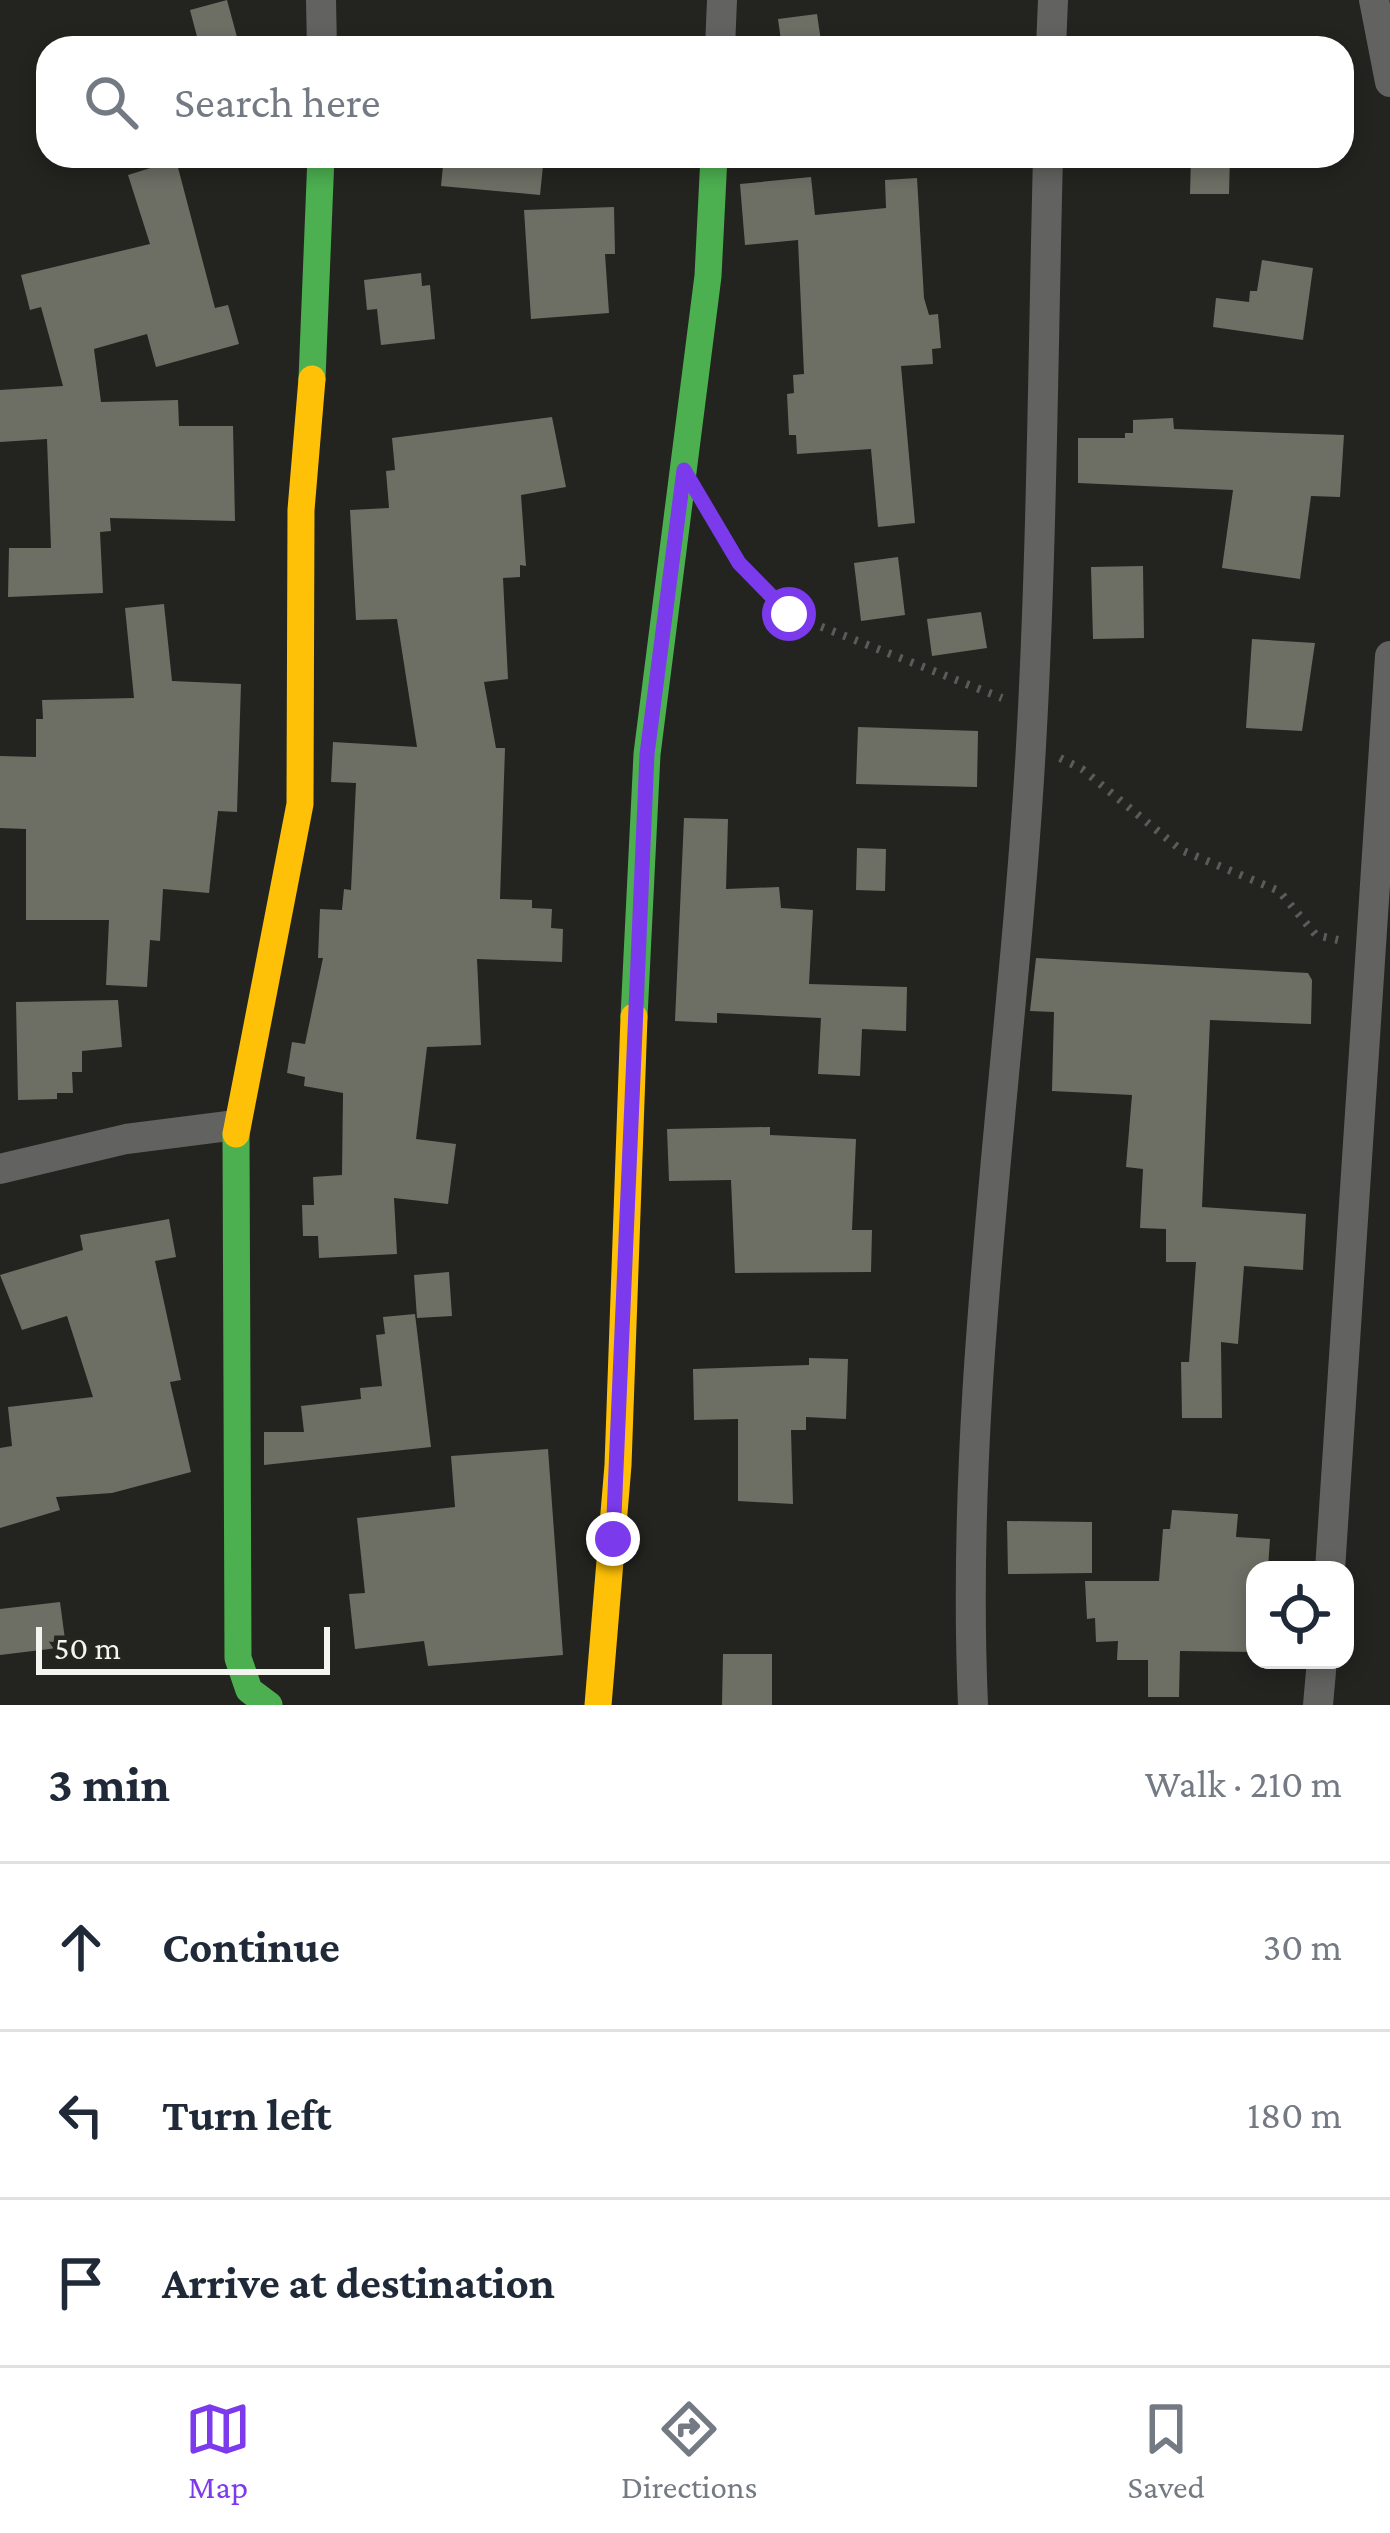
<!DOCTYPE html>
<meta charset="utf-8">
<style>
:root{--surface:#fff;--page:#f6f6f7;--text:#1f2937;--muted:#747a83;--line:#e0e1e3;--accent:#7c3aed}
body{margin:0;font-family:"Crimson Pro",serif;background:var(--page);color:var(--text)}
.controls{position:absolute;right:36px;bottom:36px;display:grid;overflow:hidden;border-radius:24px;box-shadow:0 6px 18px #0003}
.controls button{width:108px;height:108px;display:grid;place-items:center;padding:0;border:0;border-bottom:3px solid var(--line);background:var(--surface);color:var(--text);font:60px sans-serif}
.scale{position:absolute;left:36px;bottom:30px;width:294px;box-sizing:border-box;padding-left:12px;border:6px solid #f4f5f0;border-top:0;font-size:33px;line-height:42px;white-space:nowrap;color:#f4f5f0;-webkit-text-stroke:9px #24251e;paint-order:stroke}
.stop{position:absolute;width:36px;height:36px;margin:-27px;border:9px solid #7c3aed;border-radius:50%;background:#fff}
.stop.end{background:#7c3aed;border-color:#fff;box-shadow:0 3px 12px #0008}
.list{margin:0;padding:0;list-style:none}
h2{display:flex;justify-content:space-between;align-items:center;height:156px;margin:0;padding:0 48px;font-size:51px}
h2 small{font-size:39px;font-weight:400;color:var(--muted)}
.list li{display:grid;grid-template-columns:78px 1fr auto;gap:36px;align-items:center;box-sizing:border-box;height:168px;padding:0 48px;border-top:3px solid var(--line)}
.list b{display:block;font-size:45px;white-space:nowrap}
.list em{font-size:39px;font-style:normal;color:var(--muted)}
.icon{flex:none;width:66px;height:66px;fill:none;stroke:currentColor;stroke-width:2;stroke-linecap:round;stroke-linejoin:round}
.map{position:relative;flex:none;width:1390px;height:1705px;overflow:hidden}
.search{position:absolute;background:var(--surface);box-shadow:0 6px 18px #0003;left:36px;right:36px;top:36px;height:132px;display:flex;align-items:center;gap:30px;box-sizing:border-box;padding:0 42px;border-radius:36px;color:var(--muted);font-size:45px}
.sheet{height:660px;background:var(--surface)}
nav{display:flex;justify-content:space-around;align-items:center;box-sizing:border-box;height:168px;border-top:3px solid var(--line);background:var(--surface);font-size:33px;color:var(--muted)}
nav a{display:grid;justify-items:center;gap:6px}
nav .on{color:var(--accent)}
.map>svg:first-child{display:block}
.building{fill:#6d6f65}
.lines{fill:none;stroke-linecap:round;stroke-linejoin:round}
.path{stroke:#5b5b5a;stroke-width:8;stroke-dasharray:3 9;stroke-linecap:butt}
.street{stroke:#626360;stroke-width:30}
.fast{stroke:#4caf50;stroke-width:27}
.slow{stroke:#ffc107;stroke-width:27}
.route{stroke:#7c3aed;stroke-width:15}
</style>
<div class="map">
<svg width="1390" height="1705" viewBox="0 0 1390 1705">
<rect width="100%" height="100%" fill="#23241f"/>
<!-- building -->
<path class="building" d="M 227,0 L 240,48 L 200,48 L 190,10 Z
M 817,14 L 822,48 L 782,48 L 778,19 Z
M 444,156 L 544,156 L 540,195 L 441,186 Z
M 1191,156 L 1230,156 L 1229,194 L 1190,194 Z
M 176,160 L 215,308 L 228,305 L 239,344 L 156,367 L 147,334 L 94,349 L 101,402 L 178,400 L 179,426 L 233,426 L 235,521 L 110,518 L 111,531 L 100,532 L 103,593 L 8,597 L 9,548 L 51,548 L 47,439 L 0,442 L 0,390 L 63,386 L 41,307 L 30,310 L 21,275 L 150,244 L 128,175 Z
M 811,177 L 815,215 L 886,208 L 885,180 L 917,178 L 924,298 L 929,315 L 938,314 L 941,348 L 932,349 L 933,364 L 901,366 L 915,523 L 878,527 L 871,449 L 797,454 L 796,435 L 789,435 L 787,394 L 794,393 L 793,375 L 804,374 L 798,240 L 745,245 L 740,184 Z
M 614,207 L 615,254 L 605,254 L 609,313 L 531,319 L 524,210 Z
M 1262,260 L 1313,268 L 1303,340 L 1213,327 L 1216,298 L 1249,302 L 1250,291 L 1257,291 Z
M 421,273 L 422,286 L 430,285 L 435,339 L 381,345 L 377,309 L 367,310 L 364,280 Z
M 552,417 L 566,487 L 521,495 L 526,566 L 520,565 L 520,577 L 503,578 L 508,679 L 484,682 L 496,748 L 505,748 L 500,899 L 532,900 L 532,908 L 552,909 L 551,928 L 563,929 L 562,962 L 477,959 L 481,1045 L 427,1047 L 416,1139 L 456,1144 L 448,1204 L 394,1198 L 397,1254 L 319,1258 L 318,1236 L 303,1236 L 302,1205 L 314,1205 L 313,1177 L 342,1175 L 343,1093 L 304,1086 L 305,1077 L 287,1073 L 292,1042 L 305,1044 L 323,958 L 318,958 L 320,909 L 342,910 L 344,889 L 351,890 L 356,783 L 331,782 L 333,742 L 417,747 L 397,619 L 356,620 L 350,510 L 389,508 L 386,471 L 395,470 L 392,438 Z
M 1173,418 L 1174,429 L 1344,435 L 1340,497 L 1311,496 L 1300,579 L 1222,568 L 1233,490 L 1078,483 L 1078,438 L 1125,438 L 1125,433 L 1133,433 L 1133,420 Z
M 898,557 L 905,615 L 861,621 L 854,563 Z
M 1143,566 L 1144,638 L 1093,639 L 1091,567 Z
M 164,604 L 172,681 L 241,684 L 237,812 L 218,811 L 209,893 L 163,889 L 160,941 L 150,940 L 147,987 L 106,985 L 109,920 L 26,920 L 26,829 L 0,828 L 0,756 L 36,757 L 36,719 L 43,719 L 42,700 L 134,698 L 125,608 Z
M 981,612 L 987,648 L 932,656 L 927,619 Z
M 1252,639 L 1315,643 L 1302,731 L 1246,728 Z
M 858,727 L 978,731 L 977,787 L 856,784 Z
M 684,818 L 728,819 L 726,889 L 779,887 L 781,908 L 813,910 L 809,984 L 907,987 L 906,1031 L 862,1029 L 860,1076 L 818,1074 L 821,1018 L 717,1013 L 717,1023 L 675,1021 Z
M 857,848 L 886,849 L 885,891 L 856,890 Z
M 1036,958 L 1308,973 L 1312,980 L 1311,1024 L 1210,1020 L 1202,1207 L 1306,1214 L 1303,1270 L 1244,1266 L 1238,1344 L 1221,1342 L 1222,1418 L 1182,1418 L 1181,1362 L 1189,1362 L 1196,1262 L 1166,1262 L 1166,1229 L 1140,1228 L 1143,1169 L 1126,1167 L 1132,1095 L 1052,1091 L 1054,1012 L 1030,1011 Z
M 118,1000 L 122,1047 L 82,1051 L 82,1072 L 72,1072 L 73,1093 L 57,1093 L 57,1099 L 18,1100 L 16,1002 Z
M 770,1127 L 770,1135 L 856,1139 L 852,1230 L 872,1230 L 871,1272 L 735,1273 L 731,1180 L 669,1181 L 667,1129 Z
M 169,1219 L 176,1257 L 155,1261 L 181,1380 L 170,1382 L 191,1472 L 112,1493 L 56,1497 L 60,1510 L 0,1528 L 0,1448 L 12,1446 L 8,1407 L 93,1397 L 67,1316 L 22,1330 L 0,1275 L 83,1250 L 80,1235 Z
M 449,1272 L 452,1316 L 417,1318 L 414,1275 Z
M 415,1314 L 431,1447 L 264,1465 L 264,1432 L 304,1432 L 301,1406 L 361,1399 L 360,1388 L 382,1386 L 376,1335 L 385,1334 L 383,1317 Z
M 809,1358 L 848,1359 L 846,1419 L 806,1417 L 806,1430 L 791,1430 L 793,1504 L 738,1501 L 738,1419 L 694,1420 L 693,1369 L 809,1365 Z
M 548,1449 L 563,1655 L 428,1666 L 424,1641 L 355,1649 L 349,1594 L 365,1593 L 357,1518 L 455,1507 L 451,1456 Z
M 1172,1510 L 1238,1514 L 1236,1537 L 1270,1539 L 1268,1568 L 1255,1570 L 1255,1652 L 1180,1651 L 1179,1697 L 1148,1697 L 1148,1660 L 1117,1660 L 1118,1641 L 1096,1642 L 1095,1618 L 1087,1619 L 1085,1581 L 1159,1581 L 1163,1529 L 1170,1529 Z
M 1007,1521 L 1092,1522 L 1092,1573 L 1008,1574 Z
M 60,1602 L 66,1647 L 0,1655 L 0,1609 Z
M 723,1654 L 772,1654 L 772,1705 L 722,1705 Z"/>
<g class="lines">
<!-- path -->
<path class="path" d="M 717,532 L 739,563 L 789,614 L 1002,698
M 1060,758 L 1082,769 L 1181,850 L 1279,891 L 1316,935 L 1338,940"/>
<!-- street -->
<path class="street" d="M 321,0 L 322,48
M 1374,0 L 1390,82
M 720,48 L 722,0
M 1051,48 L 1053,0
M 0,1169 L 126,1139 L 236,1125
M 1330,1570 L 1390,656
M 973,1705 C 959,1385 1013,1065 1031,746 C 1042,550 1043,352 1048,156
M 1318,1705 L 1322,1660"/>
<!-- fast -->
<path class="fast" d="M 312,379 L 321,156
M 634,1017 L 647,754 L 708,276 L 714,156
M 236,1134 L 238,1658 L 249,1690 L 269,1705"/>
<!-- slow -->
<path class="slow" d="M 236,1134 L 300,804 L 301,510 L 312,379
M 598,1705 L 618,1465 L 634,1017"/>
</g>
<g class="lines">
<!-- route -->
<path class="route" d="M 613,1539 L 647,754 L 684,470 L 739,563 L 789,614"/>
</g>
</svg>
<div class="controls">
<button><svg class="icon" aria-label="locate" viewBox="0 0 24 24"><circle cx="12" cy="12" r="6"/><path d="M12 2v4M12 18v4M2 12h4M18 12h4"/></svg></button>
</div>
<div class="scale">50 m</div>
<div class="stop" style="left:789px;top:614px"></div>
<div class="stop end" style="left:613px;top:1539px"></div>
<div class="search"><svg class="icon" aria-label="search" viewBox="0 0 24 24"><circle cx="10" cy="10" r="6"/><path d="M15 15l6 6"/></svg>Search here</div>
</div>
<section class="sheet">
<h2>3 min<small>Walk · 210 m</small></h2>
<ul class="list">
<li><svg class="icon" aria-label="ahead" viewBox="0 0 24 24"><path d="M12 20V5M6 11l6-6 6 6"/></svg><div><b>Continue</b></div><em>30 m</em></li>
<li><svg class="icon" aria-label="left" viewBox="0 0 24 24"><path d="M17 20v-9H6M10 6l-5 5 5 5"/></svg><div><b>Turn left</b></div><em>180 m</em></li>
<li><svg class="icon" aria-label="arrive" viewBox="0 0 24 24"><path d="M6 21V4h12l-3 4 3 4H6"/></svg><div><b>Arrive at destination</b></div></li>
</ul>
</section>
<nav>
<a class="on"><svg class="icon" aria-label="map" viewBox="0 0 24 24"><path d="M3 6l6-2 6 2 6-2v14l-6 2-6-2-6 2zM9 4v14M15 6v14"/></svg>Map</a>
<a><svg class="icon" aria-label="directions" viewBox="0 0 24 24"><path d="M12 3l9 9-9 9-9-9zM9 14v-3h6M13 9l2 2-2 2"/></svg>Directions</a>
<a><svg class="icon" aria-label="saved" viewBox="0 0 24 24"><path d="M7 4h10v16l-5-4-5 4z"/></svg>Saved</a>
</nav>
